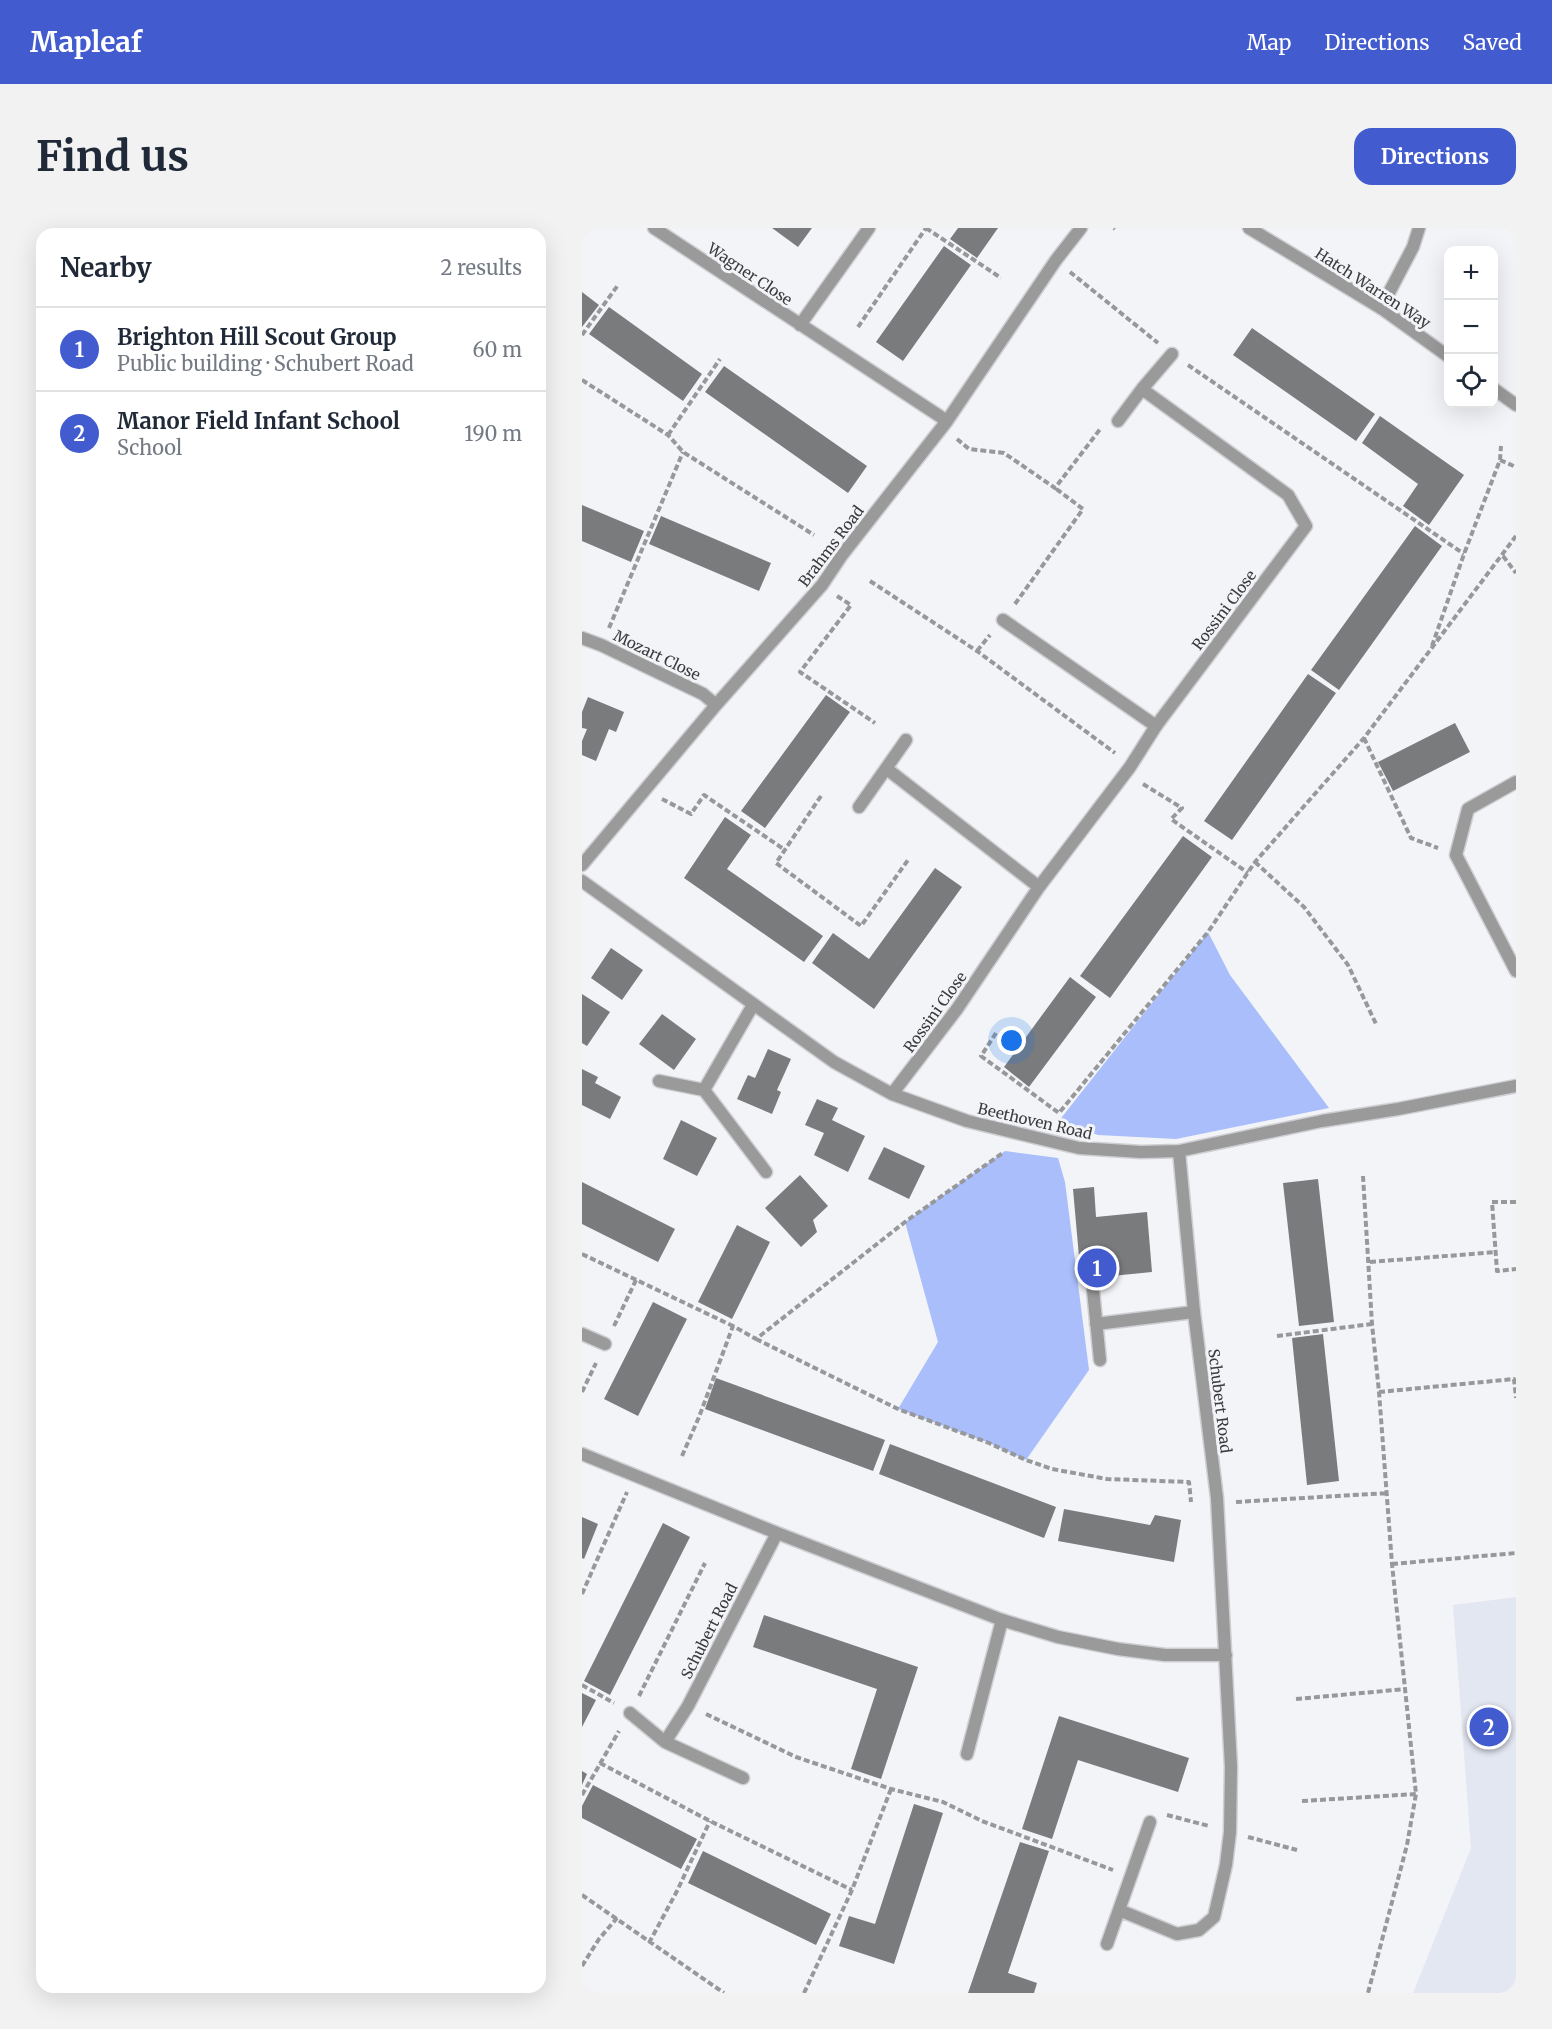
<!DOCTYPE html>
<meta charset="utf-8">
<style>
:root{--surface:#fff;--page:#f2f2f3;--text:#1f2937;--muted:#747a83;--line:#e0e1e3;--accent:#425bce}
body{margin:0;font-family:Merriweather,serif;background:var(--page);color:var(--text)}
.controls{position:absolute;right:18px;top:18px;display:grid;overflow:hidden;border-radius:12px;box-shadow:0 6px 24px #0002}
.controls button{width:54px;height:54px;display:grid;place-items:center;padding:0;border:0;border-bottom:2px solid var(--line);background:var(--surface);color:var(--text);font:30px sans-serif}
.you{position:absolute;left:430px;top:813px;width:21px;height:21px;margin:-15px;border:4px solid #fff;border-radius:50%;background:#1a73e8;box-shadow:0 0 0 9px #1a73e833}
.badge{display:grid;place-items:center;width:39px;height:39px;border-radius:50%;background:var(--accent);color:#fff;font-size:20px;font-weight:700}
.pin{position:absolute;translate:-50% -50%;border:3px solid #fff;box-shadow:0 2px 6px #0006}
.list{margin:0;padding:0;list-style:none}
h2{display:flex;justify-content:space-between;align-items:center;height:78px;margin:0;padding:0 24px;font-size:26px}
h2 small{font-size:20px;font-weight:400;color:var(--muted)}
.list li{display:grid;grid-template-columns:39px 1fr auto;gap:18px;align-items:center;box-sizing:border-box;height:84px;padding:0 24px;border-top:2px solid var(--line)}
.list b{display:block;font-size:22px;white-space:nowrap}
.list p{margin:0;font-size:20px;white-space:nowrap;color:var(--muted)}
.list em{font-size:20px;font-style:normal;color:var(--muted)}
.icon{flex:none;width:33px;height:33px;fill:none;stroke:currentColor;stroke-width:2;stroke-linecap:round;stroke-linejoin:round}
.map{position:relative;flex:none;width:934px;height:1765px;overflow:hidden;border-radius:18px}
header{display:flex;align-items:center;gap:36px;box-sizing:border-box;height:84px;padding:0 30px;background:var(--accent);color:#fff}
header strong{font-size:28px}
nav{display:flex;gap:33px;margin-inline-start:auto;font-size:21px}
.intro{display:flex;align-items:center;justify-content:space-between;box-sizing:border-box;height:144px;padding:0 36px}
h1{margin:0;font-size:42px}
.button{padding:15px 27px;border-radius:18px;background:var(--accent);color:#fff;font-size:21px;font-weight:700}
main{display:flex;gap:36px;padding:0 36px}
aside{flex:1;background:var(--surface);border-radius:18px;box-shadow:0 6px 24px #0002}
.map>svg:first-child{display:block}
.built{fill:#e3e7f1}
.green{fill:#a9befb}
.building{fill:#7a7b7d}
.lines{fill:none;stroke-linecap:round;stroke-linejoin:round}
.service-casing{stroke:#cecfd2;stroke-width:15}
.minor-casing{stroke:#cecfd2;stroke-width:15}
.tertiary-casing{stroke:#cecfd2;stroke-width:15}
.path{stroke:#97989a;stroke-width:4;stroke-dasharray:6 3;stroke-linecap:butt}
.service{stroke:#9a9a9b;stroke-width:12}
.minor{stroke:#9a9a9b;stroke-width:12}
.tertiary{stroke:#9a9a9b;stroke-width:12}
.labels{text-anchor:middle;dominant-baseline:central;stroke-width:6;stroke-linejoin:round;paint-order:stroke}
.street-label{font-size:15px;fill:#3a3b3c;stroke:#f3f4f7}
</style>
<header>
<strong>Mapleaf</strong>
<nav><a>Map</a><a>Directions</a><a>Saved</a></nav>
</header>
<div class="intro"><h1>Find us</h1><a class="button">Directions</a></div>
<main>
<aside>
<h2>Nearby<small>2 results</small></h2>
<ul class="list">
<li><span class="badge">1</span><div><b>Brighton Hill Scout Group</b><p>Public building · Schubert Road</p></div><em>60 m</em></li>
<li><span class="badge">2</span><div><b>Manor Field Infant School</b><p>School</p></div><em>190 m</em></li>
</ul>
</aside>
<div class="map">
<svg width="934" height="1765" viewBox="0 0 934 1765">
<rect width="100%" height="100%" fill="#f3f4f7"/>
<!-- built -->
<path class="built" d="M 934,1369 L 934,1765 L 831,1765 L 889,1620 L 871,1377 Z"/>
<!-- green -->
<path class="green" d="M 626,704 L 648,747 L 747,880 L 594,911 L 516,907 L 476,894 Z
M 423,923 L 476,930 L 483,954 L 507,1142 L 444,1232 L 407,1215 L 316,1181 L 356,1114 L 323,994 Z"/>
<!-- building -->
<path class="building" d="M 190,0 L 230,0 L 216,19 Z
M 376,0 L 416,0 L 395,30 L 368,11 Z
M 362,18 L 389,37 L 321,133 L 294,114 Z
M 0,64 L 17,77 L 0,99 Z
M 27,79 L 120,146 L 101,173 L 7,106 Z
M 670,100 L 793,186 L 774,213 L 651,127 Z
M 142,138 L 285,238 L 266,265 L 123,164 Z
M 798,188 L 882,247 L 847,297 L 821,278 L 836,256 L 780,215 Z
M 0,277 L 62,303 L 49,334 L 0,313 Z
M 79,288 L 189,335 L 177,363 L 67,316 Z
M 833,298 L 860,318 L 757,462 L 729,442 Z
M 726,446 L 754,465 L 650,612 L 622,593 Z
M 244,467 L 268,484 L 183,600 L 159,583 Z
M 6,469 L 42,484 L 34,504 L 27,501 L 14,533 L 0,527 L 0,513 L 5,501 L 0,500 L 0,484 Z
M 873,495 L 888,524 L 811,563 L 796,534 Z
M 143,589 L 169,607 L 145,641 L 241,708 L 222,734 L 102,650 Z
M 601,608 L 630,629 L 528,770 L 498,748 Z
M 353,640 L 380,659 L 292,781 L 230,735 L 251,705 L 287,731 Z
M 29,720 L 61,742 L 40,772 L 9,750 Z
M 488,749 L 514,769 L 447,859 L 422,839 Z
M 0,766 L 28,784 L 5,818 L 0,815 Z
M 80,786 L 114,811 L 92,842 L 57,816 Z
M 186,821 L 209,831 L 195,862 L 199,864 L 190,886 L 155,871 L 166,847 L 173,850 Z
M 0,841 L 16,849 L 13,855 L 39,869 L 28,891 L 0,877 Z
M 235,871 L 256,880 L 250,892 L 283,908 L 266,944 L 232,927 L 242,905 L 223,897 Z
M 99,892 L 135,910 L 115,948 L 81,931 Z
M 302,919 L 343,938 L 327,971 L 286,951 Z
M 218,947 L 246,978 L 231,992 L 235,1004 L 219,1019 L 183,980 Z
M 736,951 L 752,1094 L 717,1098 L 701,955 Z
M 0,954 L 93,1001 L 76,1034 L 0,996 Z
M 512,959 L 514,989 L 565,984 L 570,1044 L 499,1051 L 491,961 Z
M 155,997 L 188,1014 L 150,1091 L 116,1074 Z
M 71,1074 L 105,1091 L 56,1188 L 22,1171 Z
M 741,1106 L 757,1253 L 725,1257 L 710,1110 Z
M 134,1150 L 303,1212 L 291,1243 L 123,1181 Z
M 308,1216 L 474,1279 L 462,1310 L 297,1246 Z
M 482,1281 L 568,1297 L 573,1287 L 599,1292 L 592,1334 L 476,1313 Z
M 0,1289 L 16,1296 L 2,1331 L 0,1330 Z
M 81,1295 L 108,1309 L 28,1467 L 2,1453 Z
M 182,1387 L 336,1439 L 299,1551 L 269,1541 L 295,1461 L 171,1419 Z
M 0,1465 L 14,1472 L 0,1499 Z
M 477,1488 L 607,1530 L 596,1564 L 496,1532 L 470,1611 L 440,1601 Z
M 0,1543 L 5,1546 L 0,1557 Z
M 11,1557 L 115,1611 L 99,1641 L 0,1590 L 0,1578 Z
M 332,1576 L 361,1585 L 312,1736 L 257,1718 L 267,1688 L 293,1696 Z
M 438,1614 L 467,1623 L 426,1745 L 455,1755 L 452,1765 L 386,1765 Z
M 121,1623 L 249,1686 L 234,1717 L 106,1655 Z"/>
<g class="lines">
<!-- service casing -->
<g class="service-casing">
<path id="service" d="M 421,392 L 574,498
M 511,1062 L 518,1132
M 514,1096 L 612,1084
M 385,1526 L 420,1392"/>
</g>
<!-- minor casing -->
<g class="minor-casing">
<path id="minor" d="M 72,0 L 365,193
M 799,80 L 831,19 L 837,0
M 218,97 L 287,0
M 560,161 L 590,126
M 0,410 L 19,417 L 121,466 L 134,477
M 305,541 L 457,659
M 934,554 L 886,581 L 874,627 L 934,743
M 277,579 L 324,512
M 0,637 L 134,477 L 240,357 L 260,327 L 365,193 L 474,32 L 499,0
M 0,653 L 252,834 L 310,866 L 385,893 L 497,920 L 559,924 L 597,923 L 740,893 L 816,881 L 934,858
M 77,853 L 122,862 L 184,944
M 122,862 L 171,777
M 310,866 L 375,781 L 457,659 L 548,539 L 574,498 L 724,298 L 706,267 L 560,161 L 536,193
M 0,1106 L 23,1116
M 0,1226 L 195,1305 L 420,1392 L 476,1409 L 536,1421 L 583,1427 L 644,1427
M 48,1485 L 83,1514 L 161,1550
M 83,1514 L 106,1478 L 195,1305
M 537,1682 L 595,1706 L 617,1702 L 632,1689 L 644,1637 L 648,1604 L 649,1539 L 635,1270 L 612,1084 L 597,923
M 525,1716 L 568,1594"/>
</g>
<!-- tertiary casing -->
<g class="tertiary-casing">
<path id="tertiary" d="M 667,0 L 799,80 L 867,129
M 912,161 L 934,177"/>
</g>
<!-- path -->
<path class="path" d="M 344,0 L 419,50
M 532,0 L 533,1
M 488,44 L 576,115
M 276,99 L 344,0
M 0,107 L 36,57
M 606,137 L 882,326
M 0,152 L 86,207 L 101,224 L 232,307
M 86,207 L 138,131
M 375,211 L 387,221 L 422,225 L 473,260 L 519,200
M 918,232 L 934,239
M 921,328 L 934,345
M 288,353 L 395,423 L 533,525
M 255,368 L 269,377 L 218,444 L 293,495
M 433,376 L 501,281 L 473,260
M 27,400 L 101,224
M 850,418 L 882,326 L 918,232 L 919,218
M 395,423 L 408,407
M 782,510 L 829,610 L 856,620
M 561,556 L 600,580 L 589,591 L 666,645
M 239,568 L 194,635 L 279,698 L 326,632
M 80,571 L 109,586 L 122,567 L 203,622
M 673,634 L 722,679 L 766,737 L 795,798
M 414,805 L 399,828 L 477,885 L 626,704 L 673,634 L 782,510 L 934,308
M 781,948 L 790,1096 L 797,1164 L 810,1336 L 834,1566 L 825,1617 L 786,1765
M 934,974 L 910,974 L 915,1043 L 934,1041
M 0,1026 L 151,1098
M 788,1034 L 915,1024
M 32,1098 L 54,1052
M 695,1108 L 790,1096
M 174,1111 L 316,1181 L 407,1215 L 444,1232 L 470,1241 L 525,1251 L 607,1254 L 609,1274
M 0,1164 L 14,1135
M 797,1164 L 932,1151 L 934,1170
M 100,1228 L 117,1189 L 151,1098 L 174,1111 L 323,994 L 422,924
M 654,1274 L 806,1265
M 810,1336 L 934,1325
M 0,1366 L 45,1264
M 0,1457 L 32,1475
M 57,1468 L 123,1335
M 714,1471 L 824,1461
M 124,1486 L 214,1529 L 309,1561 L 361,1574 L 400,1593 L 531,1642
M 18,1535 L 128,1593 L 270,1662
M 0,1567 L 37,1503
M 720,1573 L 834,1566
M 585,1587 L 627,1598
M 666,1609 L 715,1622
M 0,1667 L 142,1765
M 67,1715 L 95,1663 L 128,1593
M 0,1738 L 17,1711 L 35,1690
M 222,1765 L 270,1662 L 309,1561"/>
<!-- service -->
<use href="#service" class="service"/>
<!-- minor -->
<use href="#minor" class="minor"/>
<!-- tertiary -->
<use href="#tertiary" class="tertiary"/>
</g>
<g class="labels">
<!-- street labels -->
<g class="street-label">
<text transform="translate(168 46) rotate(34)">Wagner Close</text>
<text transform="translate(791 60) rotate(33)">Hatch Warren Way</text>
<text transform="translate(249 318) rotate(-53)">Brahms Road</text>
<text transform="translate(642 382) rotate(-53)">Rossini Close</text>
<text transform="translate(75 427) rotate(26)">Mozart Close</text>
<text transform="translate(353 784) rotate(-54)">Rossini Close</text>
<text transform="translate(453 893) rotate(13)">Beethoven Road</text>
<text transform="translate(638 1173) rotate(83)">Schubert Road</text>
<text transform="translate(127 1403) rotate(-63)">Schubert Road</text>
</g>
</g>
</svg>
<div class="controls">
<button>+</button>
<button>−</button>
<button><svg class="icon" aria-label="locate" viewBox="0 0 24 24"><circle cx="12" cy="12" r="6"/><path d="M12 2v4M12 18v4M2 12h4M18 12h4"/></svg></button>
</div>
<div class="you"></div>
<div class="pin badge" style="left:515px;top:1040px">1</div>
<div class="pin badge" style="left:907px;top:1499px">2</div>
</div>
</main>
